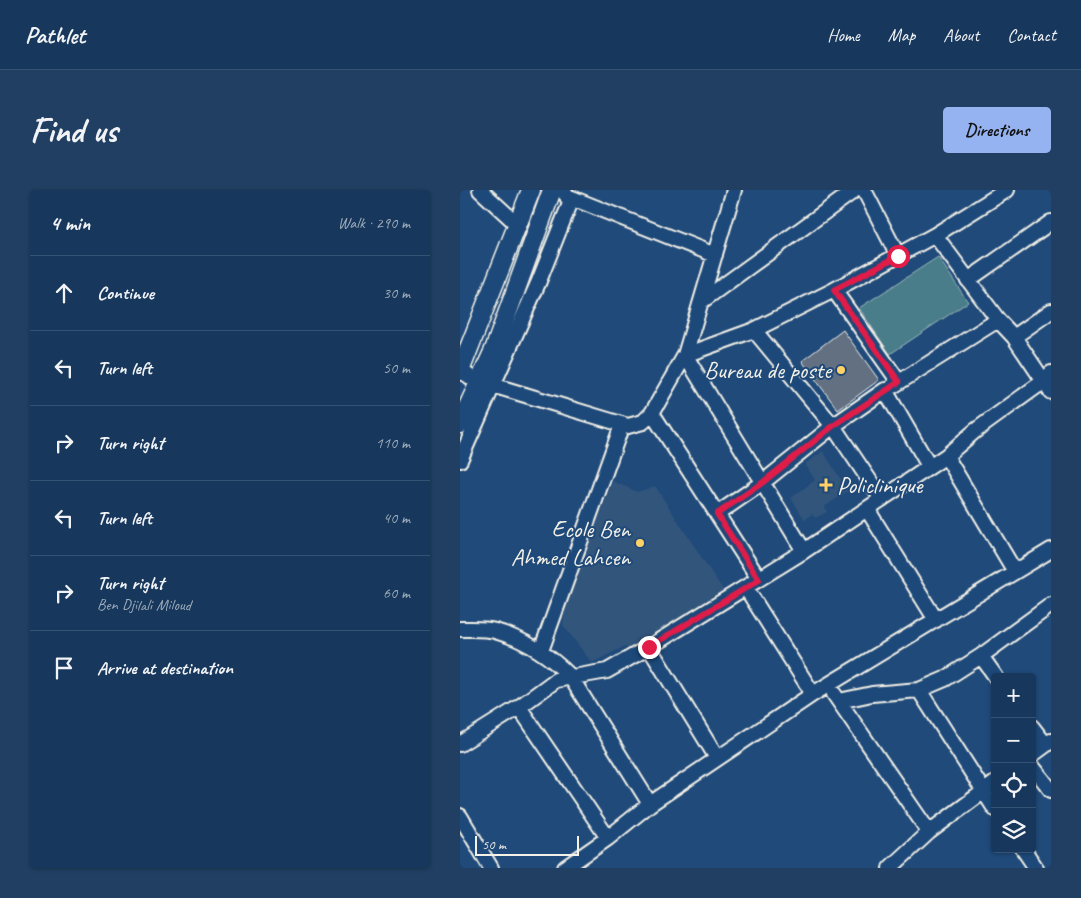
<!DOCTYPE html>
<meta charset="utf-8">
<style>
:root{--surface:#17385c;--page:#203f62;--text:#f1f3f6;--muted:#9eacbb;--line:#365272;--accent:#95b2f1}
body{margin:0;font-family:Caveat,sans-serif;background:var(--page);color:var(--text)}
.controls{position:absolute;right:15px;bottom:15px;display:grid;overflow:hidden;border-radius:5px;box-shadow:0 1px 4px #0004}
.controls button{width:45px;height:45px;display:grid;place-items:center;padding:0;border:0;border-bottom:1px solid var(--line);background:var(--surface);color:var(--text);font:25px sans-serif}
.scale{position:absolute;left:15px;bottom:12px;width:104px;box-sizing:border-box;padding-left:5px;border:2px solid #f4f1e8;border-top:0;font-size:14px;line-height:18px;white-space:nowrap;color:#f4f1e8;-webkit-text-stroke:4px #1f4a7a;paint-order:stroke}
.stop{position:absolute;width:15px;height:15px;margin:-11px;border:4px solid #e11d48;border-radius:50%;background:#fff}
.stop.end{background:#e11d48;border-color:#fff;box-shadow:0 1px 5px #0008}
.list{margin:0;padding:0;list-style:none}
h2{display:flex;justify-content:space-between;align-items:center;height:65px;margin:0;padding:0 20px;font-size:21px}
h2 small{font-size:16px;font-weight:400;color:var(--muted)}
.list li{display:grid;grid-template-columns:32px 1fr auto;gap:15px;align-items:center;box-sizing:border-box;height:75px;padding:0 20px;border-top:1px solid var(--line)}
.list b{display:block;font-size:19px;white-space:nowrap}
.list p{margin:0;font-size:16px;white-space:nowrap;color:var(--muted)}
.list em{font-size:16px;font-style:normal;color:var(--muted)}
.icon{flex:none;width:28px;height:28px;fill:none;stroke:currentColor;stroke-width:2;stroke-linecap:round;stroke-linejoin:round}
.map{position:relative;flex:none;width:591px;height:678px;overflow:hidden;border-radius:5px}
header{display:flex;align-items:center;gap:30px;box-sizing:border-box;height:70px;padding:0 25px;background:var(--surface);border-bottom:1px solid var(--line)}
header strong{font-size:24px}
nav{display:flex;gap:28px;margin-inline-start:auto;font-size:18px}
.intro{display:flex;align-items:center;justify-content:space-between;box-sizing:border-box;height:120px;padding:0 30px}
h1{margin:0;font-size:35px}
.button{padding:12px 22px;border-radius:5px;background:var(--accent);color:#111;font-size:18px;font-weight:700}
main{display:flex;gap:30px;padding:0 30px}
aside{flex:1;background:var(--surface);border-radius:5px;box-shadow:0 1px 4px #0004}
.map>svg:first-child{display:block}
.built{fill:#33557c}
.green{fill:#497d8a;stroke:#9eb7b9}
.building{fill:#627082;stroke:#f4f1e8}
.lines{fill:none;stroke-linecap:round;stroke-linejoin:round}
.minor-casing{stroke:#f4f1e8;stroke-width:18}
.major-casing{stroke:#f4f1e8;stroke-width:21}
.minor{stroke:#1f4a7a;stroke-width:14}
.major{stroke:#1f4a7a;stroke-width:18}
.route{stroke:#e11d48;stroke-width:6}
.poi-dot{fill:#ffd166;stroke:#1f4a7a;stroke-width:2}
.labels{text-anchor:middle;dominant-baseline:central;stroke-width:4;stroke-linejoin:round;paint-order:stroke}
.poi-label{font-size:24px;fill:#f4f1e8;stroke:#1f4a7a;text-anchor:end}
</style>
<header>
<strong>Pathlet</strong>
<nav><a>Home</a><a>Map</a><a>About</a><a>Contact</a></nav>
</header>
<div class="intro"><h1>Find us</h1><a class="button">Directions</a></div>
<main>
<aside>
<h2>4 min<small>Walk · 290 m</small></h2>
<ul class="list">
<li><svg class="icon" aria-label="ahead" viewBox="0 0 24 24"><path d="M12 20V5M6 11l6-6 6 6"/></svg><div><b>Continue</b></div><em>30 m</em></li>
<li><svg class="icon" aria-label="left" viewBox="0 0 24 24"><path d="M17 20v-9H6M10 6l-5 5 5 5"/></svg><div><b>Turn left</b></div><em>50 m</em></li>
<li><svg class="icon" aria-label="right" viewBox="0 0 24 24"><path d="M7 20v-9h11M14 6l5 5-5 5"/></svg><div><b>Turn right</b></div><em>110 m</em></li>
<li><svg class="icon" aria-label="left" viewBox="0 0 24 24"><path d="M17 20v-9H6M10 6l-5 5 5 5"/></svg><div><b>Turn left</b></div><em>40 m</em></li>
<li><svg class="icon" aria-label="right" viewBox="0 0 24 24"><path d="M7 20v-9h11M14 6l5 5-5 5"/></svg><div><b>Turn right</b><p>Ben Djilali Miloud</p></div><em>60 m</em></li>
<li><svg class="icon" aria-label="arrive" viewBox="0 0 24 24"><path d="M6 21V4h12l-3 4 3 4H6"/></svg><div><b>Arrive at destination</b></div></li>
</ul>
</aside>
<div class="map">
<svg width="591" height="678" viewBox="0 0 591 678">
<rect width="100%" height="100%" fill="#1f4a7a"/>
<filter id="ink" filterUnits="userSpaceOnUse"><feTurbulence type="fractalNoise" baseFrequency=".02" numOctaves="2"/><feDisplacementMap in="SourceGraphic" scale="10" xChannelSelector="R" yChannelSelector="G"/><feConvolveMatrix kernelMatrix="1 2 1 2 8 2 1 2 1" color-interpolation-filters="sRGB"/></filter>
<g filter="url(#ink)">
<!-- built -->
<path class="built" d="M 363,261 L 388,301 L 364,317 L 367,322 L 355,328 L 352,324 L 345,330 L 331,308 L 355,290 L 345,274 Z
M 153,291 L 177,302 L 195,296 L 265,403 L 172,462 L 165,456 L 132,473 L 103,435 L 105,415 Z"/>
<!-- green -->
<path class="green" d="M 478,67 L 508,112 L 430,164 L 399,118 Z"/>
<!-- building -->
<path class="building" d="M 383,140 L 419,190 L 378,220 L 342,171 Z"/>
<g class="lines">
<!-- minor casing -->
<g class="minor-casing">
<path id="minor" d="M 20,0 L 57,34
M 274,0 L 225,165 L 344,361
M 404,0 L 438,66
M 107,6 L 255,65
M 475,45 L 547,0
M 508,90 L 591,32
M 374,100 L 475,45 L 538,130 L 554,147
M 242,111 L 395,0
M 591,121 L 554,147 L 591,202
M 294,140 L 374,100 L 439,192
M 0,180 L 19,193 L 32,195 L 168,236 L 183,232 L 192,223 L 225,165 L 294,140 L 373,236 L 302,293 L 257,324
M 433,196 L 538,130
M 192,223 L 299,389
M 486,266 L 554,380
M 0,270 L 79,91 L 104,28 L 110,14 L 107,6 L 102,0
M 422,309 L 373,236 L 425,200 L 469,276
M 407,319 L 476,430
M 286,398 L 353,504
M 0,439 C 11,439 24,438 35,441 C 64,449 89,465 110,486 L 190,614
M 189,457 L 257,568
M 81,461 L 162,235
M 521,466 L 536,487
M 459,500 L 535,619
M 374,504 L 469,642
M 379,511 L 412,504 L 459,500 L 485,489 L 521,466 L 591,415
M 59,517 L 148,648
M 572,537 L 586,555
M 0,554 L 59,517 L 96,490 L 147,481 L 189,457 L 344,361 L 486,266 L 515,241 L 584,191 L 591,183
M 572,565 L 591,551
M 572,576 L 591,600
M 0,626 L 31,678
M 563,659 L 576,678
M 105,678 L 148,648 L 190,614 L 353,504 L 591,360
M 430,678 L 469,642 L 535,593"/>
</g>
<!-- major casing -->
<g class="major-casing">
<path id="major" d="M 0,181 L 71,0
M 0,234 L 34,160 L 92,0"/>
</g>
<!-- minor -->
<use href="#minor" class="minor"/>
<!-- major -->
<use href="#major" class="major"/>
</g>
</g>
<g class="lines" filter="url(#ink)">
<!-- route -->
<path class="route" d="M 189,457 L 299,390 L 257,324 L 302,293 L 373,236 L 439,192 L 374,100 L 438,66"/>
</g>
<!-- markers -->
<g class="poi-dot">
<circle cx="381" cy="180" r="5"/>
<path d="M363.5 287.5h5v5h5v5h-5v5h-5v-5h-5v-5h5z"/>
<circle cx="180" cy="353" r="5"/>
</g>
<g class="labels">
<!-- poi labels -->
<g class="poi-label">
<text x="371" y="180">Bureau de poste</text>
<text x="377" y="295" text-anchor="start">Policlinique</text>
<text x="170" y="339">Ecole Ben<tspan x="170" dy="28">Ahmed Lahcen</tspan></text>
</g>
</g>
</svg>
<div class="controls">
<button>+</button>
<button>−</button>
<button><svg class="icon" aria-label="locate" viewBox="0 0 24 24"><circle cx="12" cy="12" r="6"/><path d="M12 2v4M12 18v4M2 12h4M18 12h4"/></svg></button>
<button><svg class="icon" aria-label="layers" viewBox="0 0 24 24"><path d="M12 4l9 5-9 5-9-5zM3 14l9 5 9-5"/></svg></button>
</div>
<div class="scale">50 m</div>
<div class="stop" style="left:438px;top:66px"></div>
<div class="stop end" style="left:189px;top:457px"></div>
</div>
</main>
